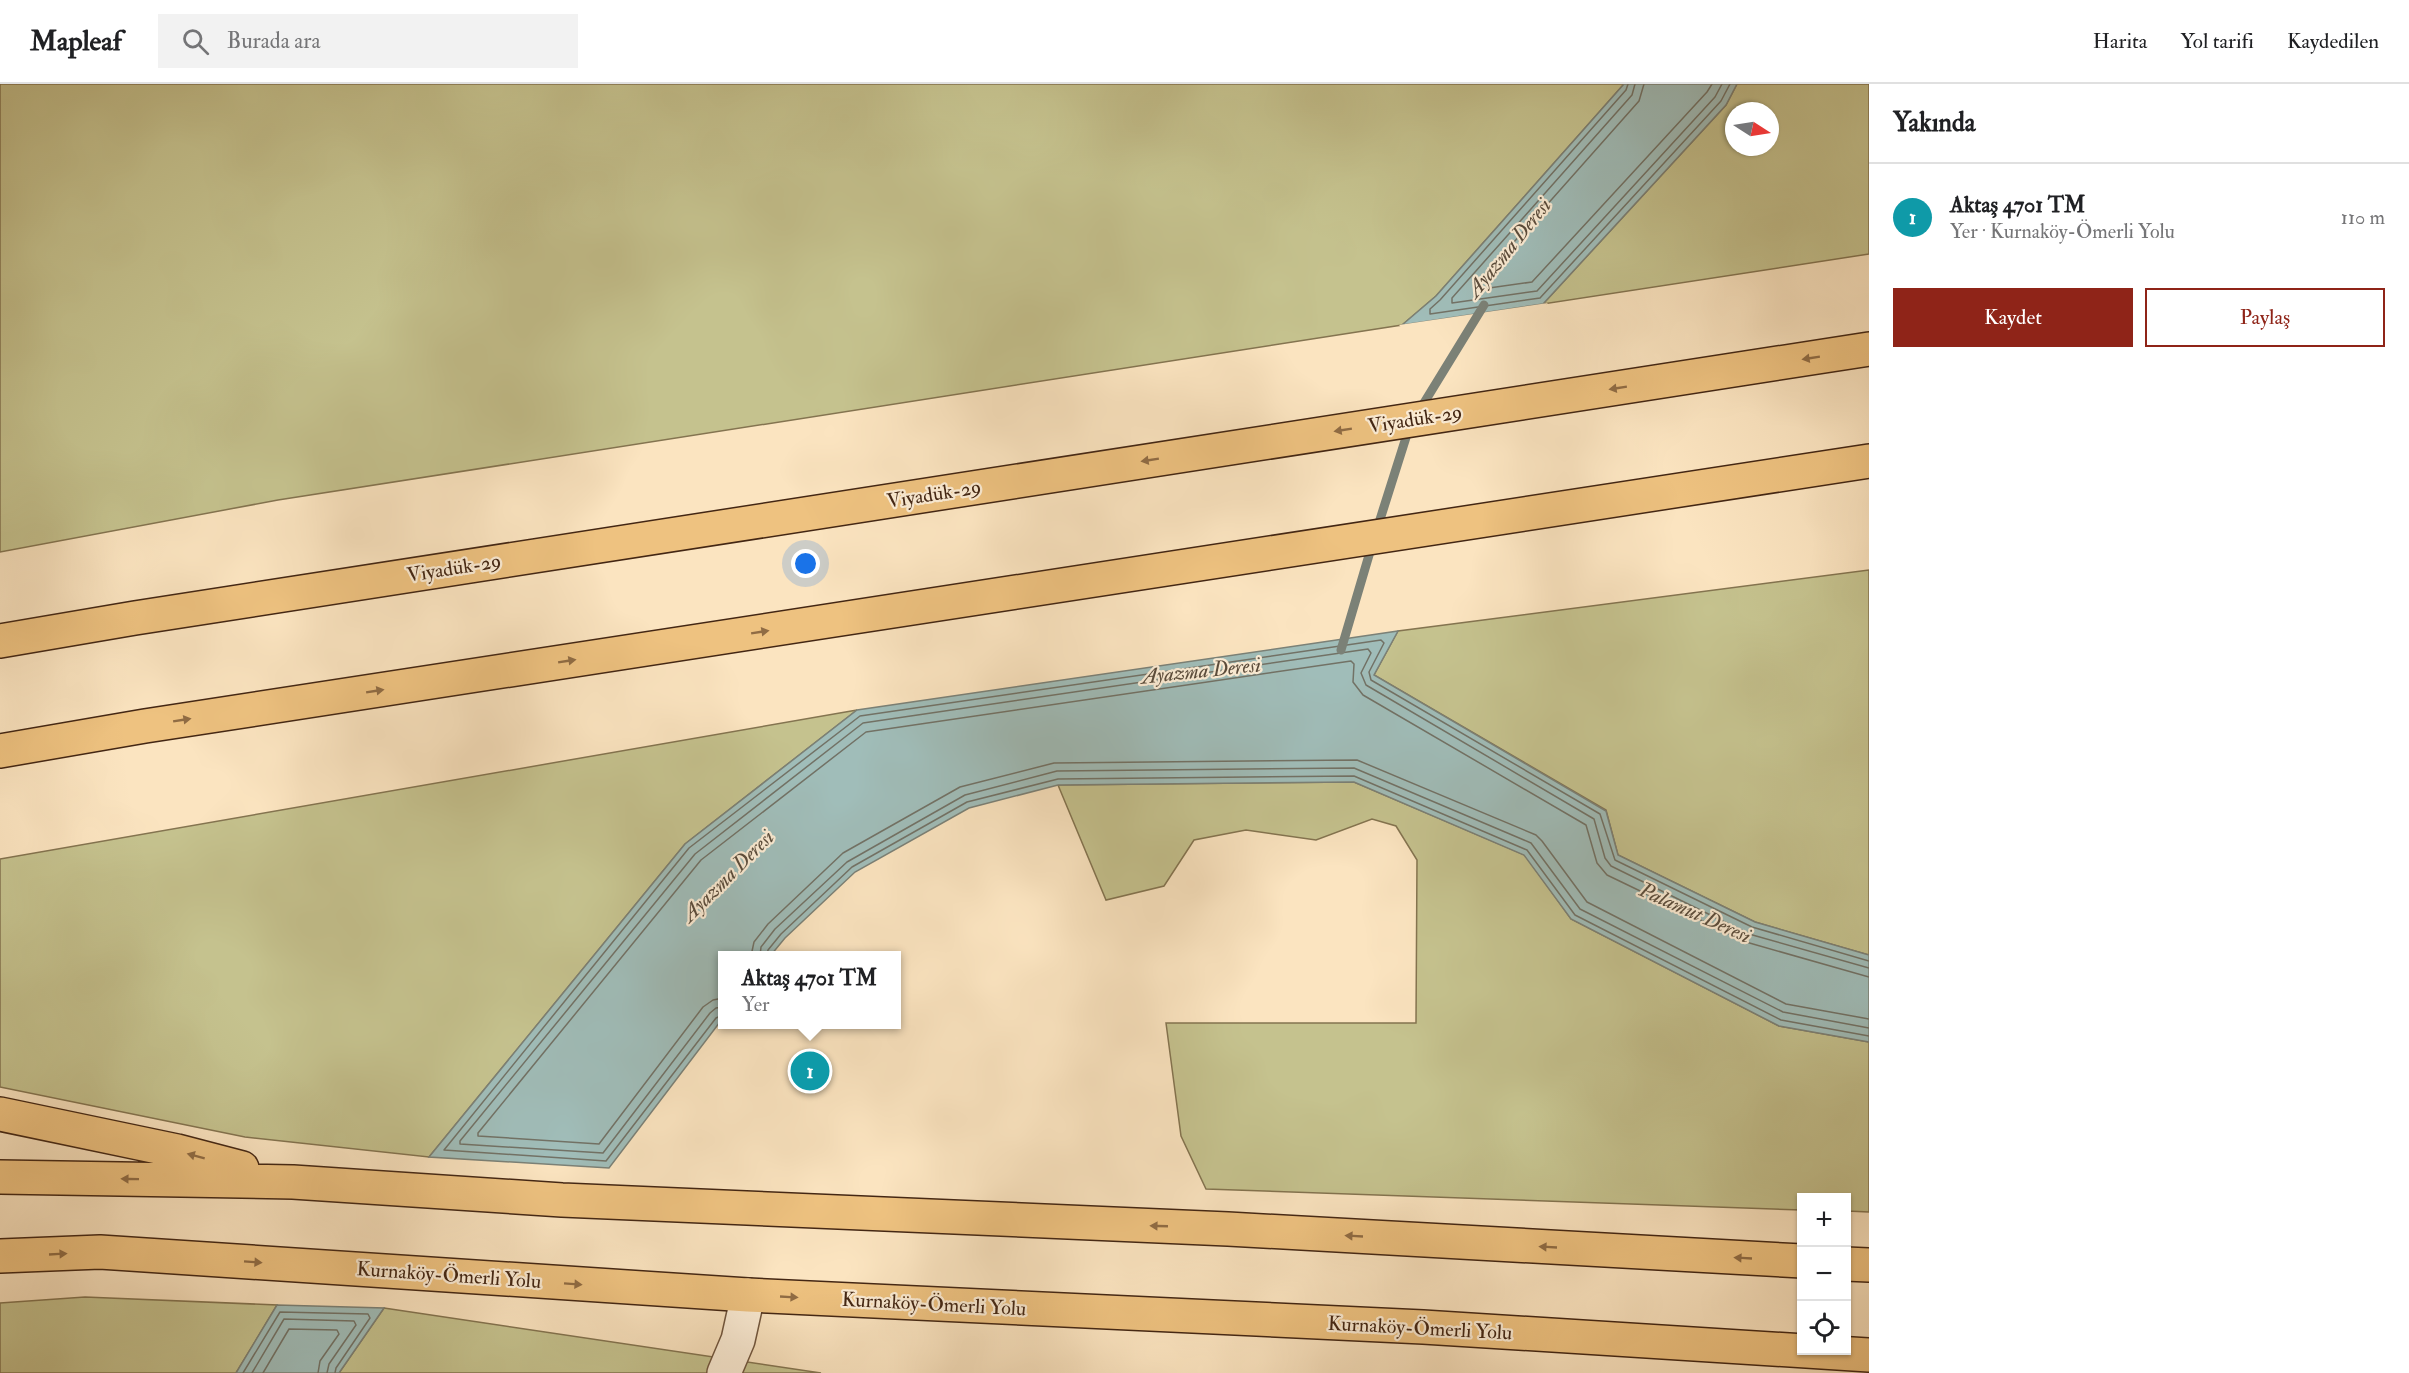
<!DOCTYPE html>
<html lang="tr">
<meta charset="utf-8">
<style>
:root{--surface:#fff;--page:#f2f2f2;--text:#202124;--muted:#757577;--line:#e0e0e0;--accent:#8f2418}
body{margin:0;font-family:"IM FELL Double Pica",serif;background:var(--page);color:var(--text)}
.controls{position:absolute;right:18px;bottom:18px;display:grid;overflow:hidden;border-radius:0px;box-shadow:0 2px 4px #0004}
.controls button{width:54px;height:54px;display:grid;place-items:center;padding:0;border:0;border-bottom:2px solid var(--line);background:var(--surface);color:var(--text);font:30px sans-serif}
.compass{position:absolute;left:1725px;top:18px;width:54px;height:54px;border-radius:50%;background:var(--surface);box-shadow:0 2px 4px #0004;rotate:102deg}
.you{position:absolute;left:806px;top:480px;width:21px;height:21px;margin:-15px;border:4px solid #fff;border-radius:50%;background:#1a73e8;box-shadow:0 0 0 9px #1a73e833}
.badge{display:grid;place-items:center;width:39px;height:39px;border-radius:50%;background:var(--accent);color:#fff;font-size:20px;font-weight:700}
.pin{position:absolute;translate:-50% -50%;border:3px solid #fff;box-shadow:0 2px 6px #0006}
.popup{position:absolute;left:718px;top:867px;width:183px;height:78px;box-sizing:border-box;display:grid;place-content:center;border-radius:0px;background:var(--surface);filter:drop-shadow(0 2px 4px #0005);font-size:20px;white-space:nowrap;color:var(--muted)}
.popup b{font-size:22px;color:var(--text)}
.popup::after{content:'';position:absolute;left:50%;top:100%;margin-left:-12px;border:12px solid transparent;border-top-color:var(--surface)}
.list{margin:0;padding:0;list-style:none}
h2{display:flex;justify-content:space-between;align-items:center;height:78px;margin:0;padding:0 24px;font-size:26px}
h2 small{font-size:20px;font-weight:400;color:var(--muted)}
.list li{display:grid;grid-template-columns:39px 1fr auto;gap:18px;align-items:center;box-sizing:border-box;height:108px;padding:0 24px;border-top:2px solid var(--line)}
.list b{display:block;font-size:22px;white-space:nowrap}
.list p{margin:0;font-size:20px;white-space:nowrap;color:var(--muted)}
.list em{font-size:20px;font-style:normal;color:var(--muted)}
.actions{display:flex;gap:12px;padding:18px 24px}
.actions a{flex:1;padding:14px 0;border:2px solid var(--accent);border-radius:0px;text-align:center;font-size:21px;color:var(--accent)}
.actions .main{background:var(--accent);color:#fff}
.icon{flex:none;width:33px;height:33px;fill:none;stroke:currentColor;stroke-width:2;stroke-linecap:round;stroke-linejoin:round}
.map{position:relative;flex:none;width:1869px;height:1289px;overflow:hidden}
header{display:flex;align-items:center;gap:36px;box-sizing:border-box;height:84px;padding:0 30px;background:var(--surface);border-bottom:2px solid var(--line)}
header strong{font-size:28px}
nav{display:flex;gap:33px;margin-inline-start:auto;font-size:21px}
.search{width:420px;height:54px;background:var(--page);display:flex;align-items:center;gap:15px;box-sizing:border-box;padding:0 21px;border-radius:0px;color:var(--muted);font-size:22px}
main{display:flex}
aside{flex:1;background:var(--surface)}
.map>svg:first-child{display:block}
.green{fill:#c5c28e;stroke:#847450;stroke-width:1.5;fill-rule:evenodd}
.water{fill:#a0bdb9;stroke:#7b8177;stroke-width:1.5}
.pier{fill:#fbe4c0}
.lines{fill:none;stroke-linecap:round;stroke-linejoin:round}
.shore{stroke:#727266;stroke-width:1.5}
.stream{stroke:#7b8177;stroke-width:9}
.minor-casing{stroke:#71563e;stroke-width:36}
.highway-casing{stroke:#432613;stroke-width:36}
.minor{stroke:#fcedd6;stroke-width:33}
.highway{stroke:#eec280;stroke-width:33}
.oneway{fill:#906c44}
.labels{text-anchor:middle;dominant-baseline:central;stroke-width:4.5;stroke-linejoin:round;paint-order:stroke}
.street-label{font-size:20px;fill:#432613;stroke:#fcedd6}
.water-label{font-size:21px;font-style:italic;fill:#5a4c3c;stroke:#fcedd6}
</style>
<header>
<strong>Mapleaf</strong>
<div class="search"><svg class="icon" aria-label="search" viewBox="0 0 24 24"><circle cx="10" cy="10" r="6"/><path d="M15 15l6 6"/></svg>Burada ara</div>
<nav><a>Harita</a><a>Yol tarifi</a><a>Kaydedilen</a></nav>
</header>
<main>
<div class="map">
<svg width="1869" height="1289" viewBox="0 0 1869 1289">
<rect width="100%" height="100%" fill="#fbe4c0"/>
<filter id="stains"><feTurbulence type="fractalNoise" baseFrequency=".00333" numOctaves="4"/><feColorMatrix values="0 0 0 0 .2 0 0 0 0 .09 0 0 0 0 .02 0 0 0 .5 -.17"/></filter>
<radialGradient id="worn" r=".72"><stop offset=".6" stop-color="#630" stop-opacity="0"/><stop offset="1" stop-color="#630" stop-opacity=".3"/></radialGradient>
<!-- green -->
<path class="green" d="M 0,0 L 1624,0 L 1436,212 L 1402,241 L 278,416 L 0,468 Z
M 1737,0 L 1869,0 L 1869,170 L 1543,220 L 1726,21 ZM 1734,27 L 1770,27 L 1770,63 L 1734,63 Z
M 1869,486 L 1869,871 L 1755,838 L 1618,771 L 1606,726 L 1374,591 L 1398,547 Z
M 857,626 L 685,760 L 429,1073 L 245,1053 L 0,1003 L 0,775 Z
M 1354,698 L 1525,771 L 1571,835 L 1779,942 L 1869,958 L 1869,1128 L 1847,1127 L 1846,1114 L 1802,1114 L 1801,1126 L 1206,1105 L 1181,1052 L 1166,939 L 1416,939 L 1417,776 L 1396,742 L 1372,735 L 1316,756 L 1246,746 L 1194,756 L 1164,802 L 1106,816 L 1058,701 Z
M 85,1213 L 277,1221 L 236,1289 L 0,1289 L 0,1219 Z
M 384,1224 L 821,1289 L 339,1289 Z"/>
<!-- water -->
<path class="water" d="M 1624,0 L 1737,0 L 1726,21 L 1543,220 L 1402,241 L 1436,212 Z
M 1398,547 L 1374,591 L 1606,727 L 1618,771 L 1755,838 L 1869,871 L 1869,958 L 1779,942 L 1571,835 L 1524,771 L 1354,698 L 1058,701 L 969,724 L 855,788 L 785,854 L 771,871 L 723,872 L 723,934 L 609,1084 L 429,1073 L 685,760 L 857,626 Z
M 277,1221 L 384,1224 L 339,1289 L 236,1289 Z"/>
<!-- pier -->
<path class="pier" d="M 1548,219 L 1544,223 L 1402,244 L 1399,241 Z"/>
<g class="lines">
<!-- shore -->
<path class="shore" d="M 1628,0 L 1626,6 L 1440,216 L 1430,225 L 1430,230 L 1540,214 L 1721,17 L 1730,0
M 1635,0 L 1632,11 L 1452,214 L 1452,219 L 1537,207 L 1715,13 L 1722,0
M 1644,0 L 1639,17 L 1475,202 L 1475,206 L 1532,198 L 1707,8 L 1712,0
M 751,872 L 754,858 L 768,840 L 843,769 L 960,703 L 1054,679 L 1357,676 L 1536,751 L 1542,757 L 1587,818 L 1786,920 L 1869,935
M 760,872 L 761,863 L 775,845 L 847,778 L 965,711 L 1057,687 L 1354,684 L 1531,759 L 1580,825 L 1783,928 L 1869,944
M 767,872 L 768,866 L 781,850 L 852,783 L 967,718 L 1058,695 L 1354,692 L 1527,766 L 1575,831 L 1781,936 L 1869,952
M 723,914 L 713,916 L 703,923 L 599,1060 L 478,1052 L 478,1049 L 701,776 L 866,648 L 1351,577 L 1354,580 L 1353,598 L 1363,611 L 1586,741 L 1597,779 L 1607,791 L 1746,858 L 1869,893
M 723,923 L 716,924 L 710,929 L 603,1069 L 460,1060 L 460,1057 L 695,770 L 863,639 L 1368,565 L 1371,569 L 1361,589 L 1366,601 L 1594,735 L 1605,774 L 1611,782 L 1749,850 L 1869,884
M 723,931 L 716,934 L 606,1077 L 444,1066 L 689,764 L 860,632 L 1381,556 L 1384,559 L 1369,588 L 1371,596 L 1600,730 L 1615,776 L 1752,843 L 1869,877
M 243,1289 L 280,1228 L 368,1230 L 370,1234 L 336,1284 L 335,1289
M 252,1289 L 284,1235 L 354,1237 L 356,1241 L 329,1280 L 327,1289
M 263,1289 L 289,1245 L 337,1246 L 339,1250 L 320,1277 L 318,1289"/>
<!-- stream -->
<path class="stream" d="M 1419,327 L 1484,221
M 1377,445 L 1409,344
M 1341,566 L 1372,461"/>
<!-- minor casing -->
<g class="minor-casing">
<path id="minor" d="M 724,1289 L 738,1256 L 748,1211"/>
</g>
<!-- highway casing -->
<g class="highway-casing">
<path id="highway" d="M 0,557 L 135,534 L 1869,265
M 0,667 L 145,642 L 1869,377
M 0,1030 L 177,1067 L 242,1084
M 0,1093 L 293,1098 L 562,1116 L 1228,1145 L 1802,1177
M 0,1172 L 100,1168 L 748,1211 L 1423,1243 L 1869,1271
M 1846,1180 L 1869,1181"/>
</g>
<!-- minor -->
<use href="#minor" class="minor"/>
<!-- highway -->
<use href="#highway" class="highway"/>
</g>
<!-- one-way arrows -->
<defs><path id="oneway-solid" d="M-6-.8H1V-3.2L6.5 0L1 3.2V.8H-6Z" transform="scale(1.5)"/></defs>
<g class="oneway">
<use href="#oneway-solid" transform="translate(1811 274) rotate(171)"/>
<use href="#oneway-solid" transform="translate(1618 304) rotate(171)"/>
<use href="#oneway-solid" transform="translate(1343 346) rotate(171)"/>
<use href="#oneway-solid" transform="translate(1150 376) rotate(171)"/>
<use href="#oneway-solid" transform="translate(760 548) rotate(-9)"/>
<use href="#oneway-solid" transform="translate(567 577) rotate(-9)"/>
<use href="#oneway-solid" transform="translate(375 607) rotate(-9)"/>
<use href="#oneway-solid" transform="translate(182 636) rotate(-9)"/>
<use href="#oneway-solid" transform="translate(196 1072) rotate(-165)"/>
<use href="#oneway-solid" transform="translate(130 1095) rotate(-179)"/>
<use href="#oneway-solid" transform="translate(1159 1142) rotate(-178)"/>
<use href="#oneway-solid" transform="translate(1354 1152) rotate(-177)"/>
<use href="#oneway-solid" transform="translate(1548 1163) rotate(-177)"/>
<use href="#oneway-solid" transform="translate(58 1170) rotate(-3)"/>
<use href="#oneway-solid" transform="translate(1743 1174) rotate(-177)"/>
<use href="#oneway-solid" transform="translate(253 1178) rotate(4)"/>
<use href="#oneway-solid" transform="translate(573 1200) rotate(4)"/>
<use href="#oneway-solid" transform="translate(789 1213) rotate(3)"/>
</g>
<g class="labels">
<!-- street labels -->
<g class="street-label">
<text transform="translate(1415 335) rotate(-9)">Viyadük-29</text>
<text transform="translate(934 410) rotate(-9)">Viyadük-29</text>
<text transform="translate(454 484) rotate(-9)">Viyadük-29</text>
<text transform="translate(449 1191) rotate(4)">Kurnaköy-Ömerli Yolu</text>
<text transform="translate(934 1220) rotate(3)">Kurnaköy-Ömerli Yolu</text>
<text transform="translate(1420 1244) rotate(3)">Kurnaköy-Ömerli Yolu</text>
</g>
<!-- water labels -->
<g class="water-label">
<text transform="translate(1509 164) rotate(-51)">Ayazma Deresi</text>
<text transform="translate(1201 587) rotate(-6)">Ayazma Deresi</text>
<text transform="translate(728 792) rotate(-45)">Ayazma Deresi</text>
<text transform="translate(1695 829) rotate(24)">Palamut Deresi</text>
</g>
</g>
<rect width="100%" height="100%" filter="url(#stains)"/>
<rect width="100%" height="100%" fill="url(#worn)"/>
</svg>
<div class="controls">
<button>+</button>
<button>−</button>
<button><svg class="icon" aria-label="locate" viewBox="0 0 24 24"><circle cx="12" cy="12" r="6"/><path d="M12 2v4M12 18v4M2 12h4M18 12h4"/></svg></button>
</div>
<svg class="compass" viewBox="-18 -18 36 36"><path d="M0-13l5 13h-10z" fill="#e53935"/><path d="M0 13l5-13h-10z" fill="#757577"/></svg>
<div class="you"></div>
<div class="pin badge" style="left:810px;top:987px;background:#0f9aa8">1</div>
<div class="popup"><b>Aktaş 4701 TM</b>Yer</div>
</div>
<aside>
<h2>Yakında<small></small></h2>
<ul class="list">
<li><span class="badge" style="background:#0f9aa8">1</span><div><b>Aktaş 4701 TM</b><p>Yer · Kurnaköy-Ömerli Yolu</p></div><em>110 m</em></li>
</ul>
<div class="actions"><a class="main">Kaydet</a><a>Paylaş</a></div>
</aside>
</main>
